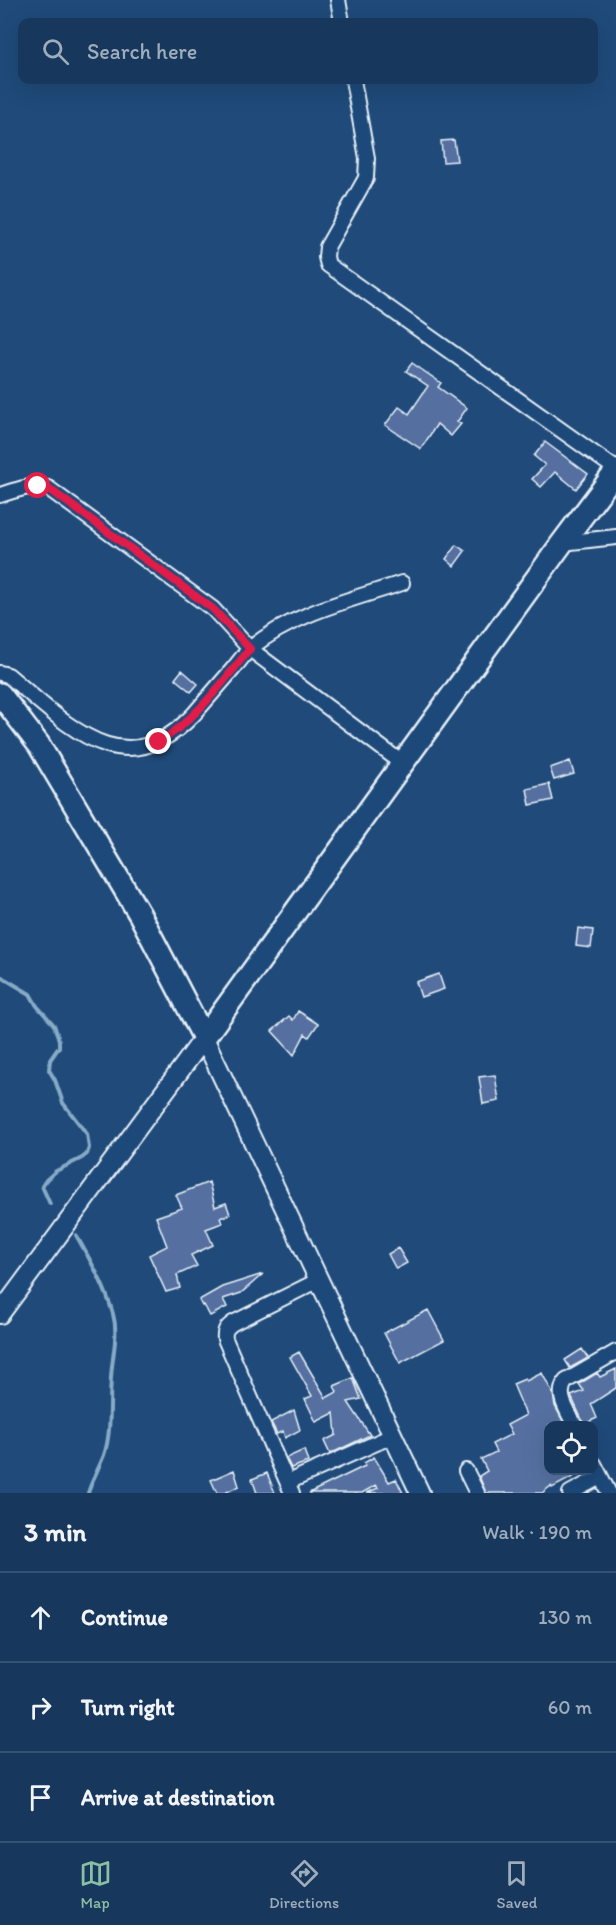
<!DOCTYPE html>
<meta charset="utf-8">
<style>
:root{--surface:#17385c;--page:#244365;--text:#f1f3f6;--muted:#9eacbb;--line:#365272;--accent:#8abfa5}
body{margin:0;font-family:Itim,sans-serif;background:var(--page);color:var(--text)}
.controls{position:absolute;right:18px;bottom:18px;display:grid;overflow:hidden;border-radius:12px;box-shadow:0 6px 24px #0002}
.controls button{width:54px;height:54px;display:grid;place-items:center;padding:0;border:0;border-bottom:2px solid var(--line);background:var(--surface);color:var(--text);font:30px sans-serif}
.stop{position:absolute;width:18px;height:18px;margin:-14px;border:4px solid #e11d48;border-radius:50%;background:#fff}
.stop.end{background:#e11d48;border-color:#fff;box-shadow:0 2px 6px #0008}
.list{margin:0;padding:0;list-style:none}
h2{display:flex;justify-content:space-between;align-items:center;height:78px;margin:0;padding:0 24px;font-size:26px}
h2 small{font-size:20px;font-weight:400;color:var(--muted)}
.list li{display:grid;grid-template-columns:39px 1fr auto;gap:18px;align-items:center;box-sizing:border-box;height:90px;padding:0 24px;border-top:2px solid var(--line)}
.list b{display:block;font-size:22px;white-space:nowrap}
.list em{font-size:20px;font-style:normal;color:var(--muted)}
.icon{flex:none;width:33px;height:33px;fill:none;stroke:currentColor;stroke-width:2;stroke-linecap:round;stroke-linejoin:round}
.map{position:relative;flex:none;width:616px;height:1493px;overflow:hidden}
.search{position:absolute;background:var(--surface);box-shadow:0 6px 24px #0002;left:18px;right:18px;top:18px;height:66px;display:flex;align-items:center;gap:15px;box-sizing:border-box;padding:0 21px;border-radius:12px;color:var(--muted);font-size:22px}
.sheet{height:348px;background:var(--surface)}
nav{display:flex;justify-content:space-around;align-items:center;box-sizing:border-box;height:84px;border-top:2px solid var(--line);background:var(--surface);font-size:16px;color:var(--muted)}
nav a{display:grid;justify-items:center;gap:3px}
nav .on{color:var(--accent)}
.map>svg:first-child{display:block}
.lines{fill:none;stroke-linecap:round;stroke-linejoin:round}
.stream{stroke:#87abc6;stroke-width:4}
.building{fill:#546fa0;stroke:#e8f1f8;stroke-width:1.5}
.minor-casing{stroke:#e8f1f8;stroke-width:18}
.major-casing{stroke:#e8f1f8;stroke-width:22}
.highway-casing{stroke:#e8f1f8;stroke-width:26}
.minor{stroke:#1f4a7a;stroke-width:14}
.major{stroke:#1f4a7a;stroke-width:18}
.highway{stroke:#1f4a7a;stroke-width:21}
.route{stroke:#e11d48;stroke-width:8}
</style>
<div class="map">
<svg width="616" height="1493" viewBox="0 0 616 1493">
<rect width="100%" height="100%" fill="#1f4a7a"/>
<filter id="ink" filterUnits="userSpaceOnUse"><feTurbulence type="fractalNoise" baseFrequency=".0167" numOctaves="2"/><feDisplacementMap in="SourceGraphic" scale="12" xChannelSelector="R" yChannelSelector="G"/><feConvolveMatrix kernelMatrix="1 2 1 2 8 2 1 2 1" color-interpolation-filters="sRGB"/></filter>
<g filter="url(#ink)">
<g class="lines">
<!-- stream -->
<path class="stream" d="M 0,976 L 30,994 L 37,1006 L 54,1025 L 59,1040 L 59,1047 L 50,1060 L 49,1070 L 55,1080 L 63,1103 L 87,1134 L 89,1148 L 87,1154 L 82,1158 L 56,1171 L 46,1180 L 42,1186 L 50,1204
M 76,1235 C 90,1260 105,1285 113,1314 C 119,1335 112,1356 111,1378 C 109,1402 112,1432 104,1455 C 99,1468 92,1480 88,1493"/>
</g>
<!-- building -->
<path class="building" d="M 454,140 L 457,161 L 443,162 L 441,141 Z
M 412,363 L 441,383 L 438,387 L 467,408 L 457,422 L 461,424 L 451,436 L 437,424 L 421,449 L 385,425 L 399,407 L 409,414 L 428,386 L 406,371 Z
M 545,442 L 588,474 L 576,489 L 555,472 L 541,487 L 532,479 L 545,465 L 534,456 Z
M 456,545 L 465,551 L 454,566 L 446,559 Z
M 182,670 L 198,684 L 191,692 L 175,679 Z
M 570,761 L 574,774 L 554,780 L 550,768 Z
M 549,784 L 553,800 L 530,805 L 527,789 Z
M 578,928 L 593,930 L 591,948 L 576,946 Z
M 439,974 L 444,989 L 421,997 L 416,982 Z
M 298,1011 L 318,1024 L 309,1037 L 305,1034 L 294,1055 L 272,1031 L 289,1016 L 293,1020 Z
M 495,1075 L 499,1101 L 483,1104 L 479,1077 Z
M 209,1182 L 215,1207 L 226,1203 L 230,1214 L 220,1218 L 222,1223 L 206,1229 L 213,1245 L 191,1255 L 197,1266 L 177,1275 L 180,1288 L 166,1292 L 149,1255 L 167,1246 L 156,1217 L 182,1208 L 176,1195 Z
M 398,1248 L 407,1263 L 396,1269 L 388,1254 Z
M 263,1274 L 241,1293 L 223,1299 L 227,1307 L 210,1316 L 204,1305 L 202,1306 L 199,1300 L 222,1287 Z
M 428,1310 L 444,1340 L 400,1363 L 384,1333 Z
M 582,1349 L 588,1358 L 570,1368 L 565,1360 Z
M 299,1352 L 326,1398 L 337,1392 L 334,1386 L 353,1378 L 361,1399 L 348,1402 L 370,1435 L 330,1454 L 324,1441 L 336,1435 L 334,1413 L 316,1422 L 305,1399 L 312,1396 L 290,1357 Z
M 616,1369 L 616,1388 L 591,1404 L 597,1418 L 584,1424 L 571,1396 L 584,1391 L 579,1384 L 597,1373 L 600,1377 Z
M 542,1373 L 553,1394 L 555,1406 L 565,1425 L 549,1425 L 549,1470 L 586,1470 L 552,1488 L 551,1486 L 542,1493 L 486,1493 L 479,1476 L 487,1471 L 481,1459 L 496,1452 L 492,1444 L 512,1434 L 507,1425 L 526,1415 L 513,1384 L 525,1379 L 526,1381 Z
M 294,1410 L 300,1430 L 285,1438 L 283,1431 L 277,1434 L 271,1422 Z
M 304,1450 L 308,1462 L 291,1468 L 286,1458 Z
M 374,1457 L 389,1482 L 396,1479 L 403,1493 L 367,1493 L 378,1488 L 376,1485 L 362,1493 L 309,1493 L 365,1466 L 364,1463 Z
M 234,1470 L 239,1486 L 225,1493 L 217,1493 L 211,1480 Z
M 267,1473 L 275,1493 L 257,1493 L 252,1479 Z"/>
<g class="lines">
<!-- minor casing -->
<g class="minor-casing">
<path id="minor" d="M 338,0 L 342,22
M 353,80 L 367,158 L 366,178 L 327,247 L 326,257 L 328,265 L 616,469
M 0,495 C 16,490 31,484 48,488 L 213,609 L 250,649 L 402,763
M 562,543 L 616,537
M 0,673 L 8,675 C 67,724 123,789 194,714 C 207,699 220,684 233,669 C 239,662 244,654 251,648 C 293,613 351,600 402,583
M 575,1426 C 568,1411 555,1395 566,1381 L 616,1352
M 594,1464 L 609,1493
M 466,1471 L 477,1493
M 288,1482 L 392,1436
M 292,1493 L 225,1339 C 224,1331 226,1328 233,1323 L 319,1280
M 570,1493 L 600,1477"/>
</g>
<!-- major casing -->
<g class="major-casing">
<path id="major" d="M 0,1314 L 204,1038 L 420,1493"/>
</g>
<!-- highway casing -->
<g class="highway-casing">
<path id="highway" d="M 0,694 L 39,745 L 140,915 L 204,1038 L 562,543 L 616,471"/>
</g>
<!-- minor -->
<use href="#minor" class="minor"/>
<!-- major -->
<use href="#major" class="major"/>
<!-- highway -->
<use href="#highway" class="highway"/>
</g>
</g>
<g class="lines" filter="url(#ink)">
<!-- route -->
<path class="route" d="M 38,486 L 48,488 L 213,609 L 250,649 C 222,682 196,720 159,742"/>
</g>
</svg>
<div class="controls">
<button><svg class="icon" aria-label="locate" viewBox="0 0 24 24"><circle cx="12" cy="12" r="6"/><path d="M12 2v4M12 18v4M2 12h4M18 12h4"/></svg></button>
</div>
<div class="stop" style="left:38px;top:486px"></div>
<div class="stop end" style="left:159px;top:742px"></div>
<div class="search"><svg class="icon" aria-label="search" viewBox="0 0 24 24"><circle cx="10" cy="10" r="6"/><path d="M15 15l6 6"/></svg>Search here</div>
</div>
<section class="sheet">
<h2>3 min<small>Walk · 190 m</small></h2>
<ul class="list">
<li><svg class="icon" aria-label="ahead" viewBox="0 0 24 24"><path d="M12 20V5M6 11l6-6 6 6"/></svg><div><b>Continue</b></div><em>130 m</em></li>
<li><svg class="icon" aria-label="right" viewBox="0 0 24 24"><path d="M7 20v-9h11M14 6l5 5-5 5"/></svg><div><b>Turn right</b></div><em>60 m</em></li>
<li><svg class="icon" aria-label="arrive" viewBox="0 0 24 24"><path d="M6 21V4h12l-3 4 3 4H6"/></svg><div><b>Arrive at destination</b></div></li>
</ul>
</section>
<nav>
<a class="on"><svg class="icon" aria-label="map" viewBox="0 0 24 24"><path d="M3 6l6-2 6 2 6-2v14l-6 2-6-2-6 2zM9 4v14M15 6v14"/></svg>Map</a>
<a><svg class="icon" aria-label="directions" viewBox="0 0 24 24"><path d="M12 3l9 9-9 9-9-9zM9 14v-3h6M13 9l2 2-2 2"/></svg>Directions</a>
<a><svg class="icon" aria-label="saved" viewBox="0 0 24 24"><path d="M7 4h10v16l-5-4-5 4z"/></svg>Saved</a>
</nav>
